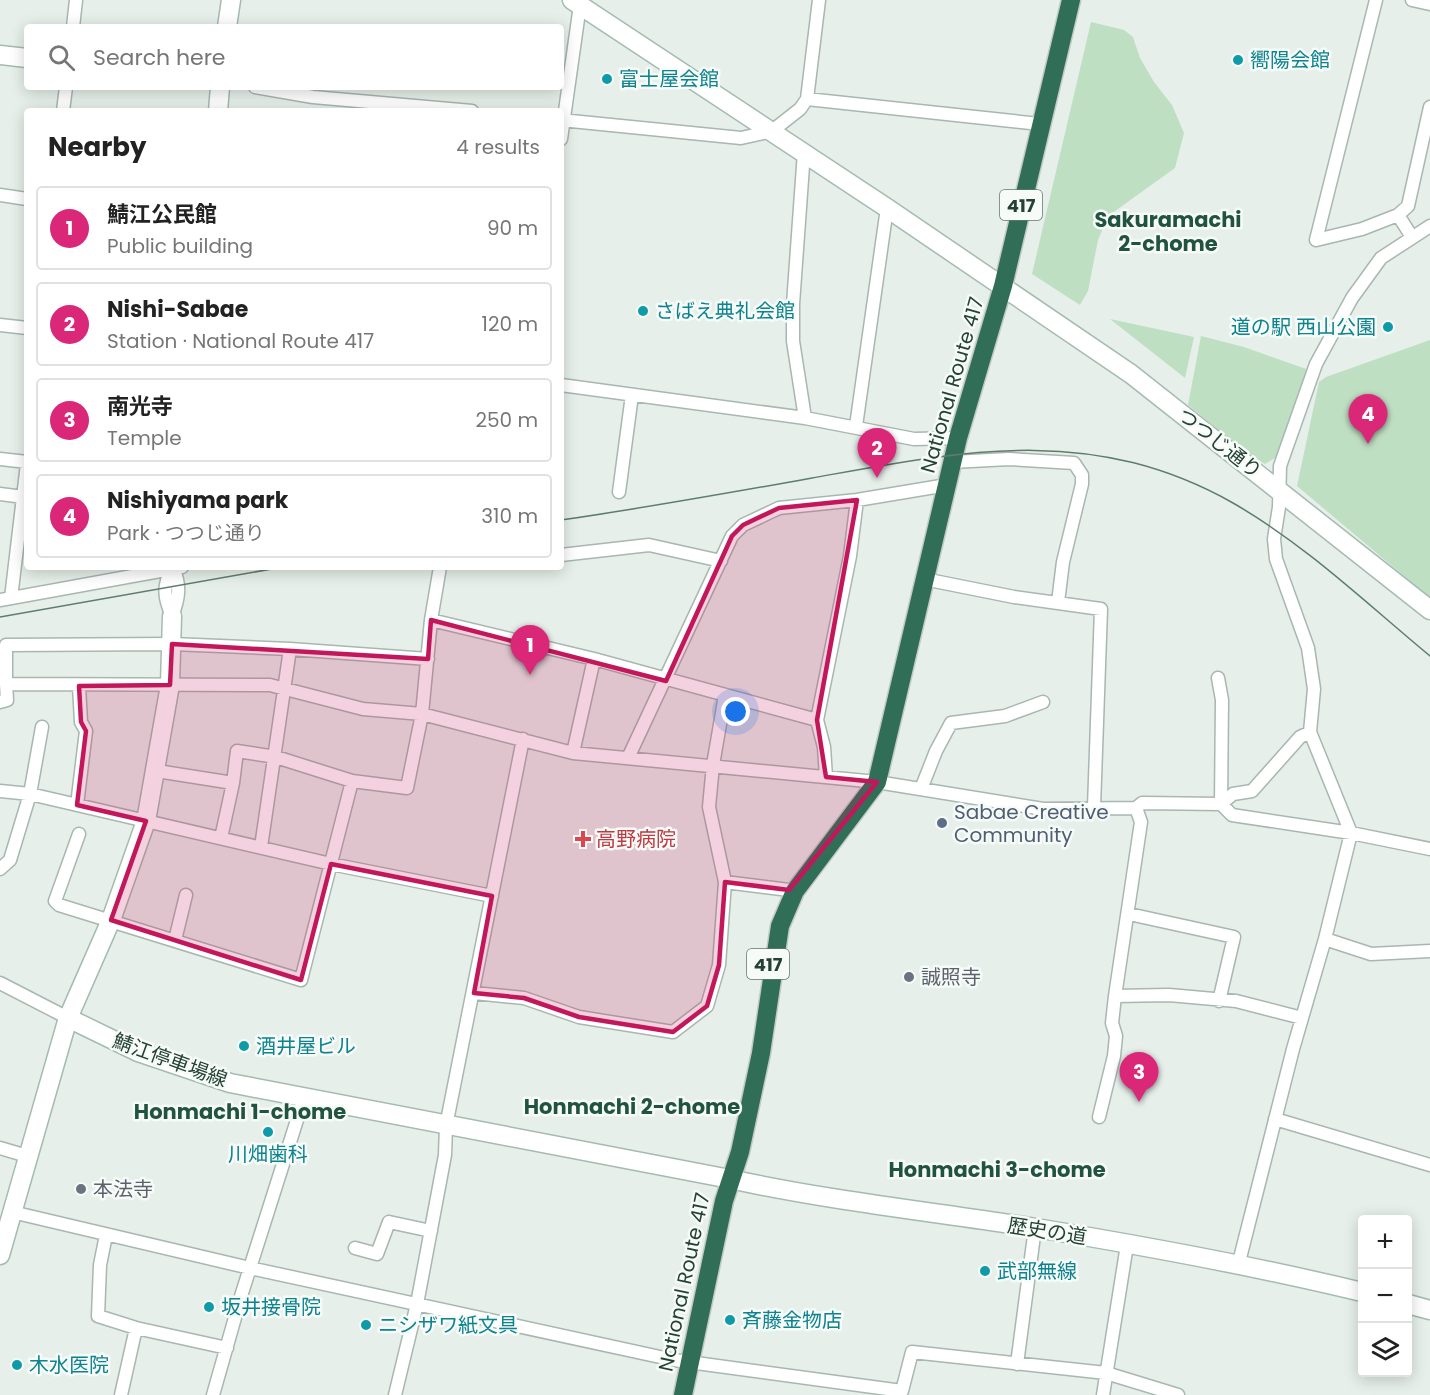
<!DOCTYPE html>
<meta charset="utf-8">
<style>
:root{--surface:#fff;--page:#f6f6f6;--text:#222;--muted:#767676;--line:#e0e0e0;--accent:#db2777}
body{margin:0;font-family:Poppins,"Noto Sans JP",sans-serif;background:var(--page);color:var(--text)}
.controls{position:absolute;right:18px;bottom:18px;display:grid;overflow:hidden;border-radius:6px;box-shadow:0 3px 15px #0003}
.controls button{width:54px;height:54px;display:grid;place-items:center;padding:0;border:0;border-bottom:2px solid var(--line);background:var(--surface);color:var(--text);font:30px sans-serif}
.you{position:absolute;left:736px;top:712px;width:21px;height:21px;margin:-15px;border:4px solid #fff;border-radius:50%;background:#1a73e8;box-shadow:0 0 0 9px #1a73e833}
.badge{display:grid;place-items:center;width:39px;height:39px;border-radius:50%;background:var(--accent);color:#fff;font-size:20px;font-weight:700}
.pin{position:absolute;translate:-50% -50px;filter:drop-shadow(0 2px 3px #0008)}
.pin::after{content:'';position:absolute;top:32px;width:21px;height:18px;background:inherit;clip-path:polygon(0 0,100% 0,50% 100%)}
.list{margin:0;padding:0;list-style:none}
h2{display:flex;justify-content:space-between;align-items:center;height:78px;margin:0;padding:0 24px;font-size:26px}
h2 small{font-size:20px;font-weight:400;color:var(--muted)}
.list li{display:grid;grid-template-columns:39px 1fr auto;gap:18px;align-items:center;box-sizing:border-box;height:84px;margin:0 12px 12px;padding:0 12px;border:2px solid var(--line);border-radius:6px}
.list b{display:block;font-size:22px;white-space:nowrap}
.list p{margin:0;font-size:20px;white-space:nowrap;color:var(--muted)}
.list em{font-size:20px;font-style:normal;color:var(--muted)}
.icon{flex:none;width:33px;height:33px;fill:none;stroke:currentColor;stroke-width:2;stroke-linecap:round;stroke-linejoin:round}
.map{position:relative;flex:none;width:1430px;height:1395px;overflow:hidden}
.search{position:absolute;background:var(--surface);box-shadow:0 3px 15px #0003;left:24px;top:24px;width:540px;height:66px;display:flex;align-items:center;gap:15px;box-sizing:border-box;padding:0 21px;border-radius:6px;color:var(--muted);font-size:22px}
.panel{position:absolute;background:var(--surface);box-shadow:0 3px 15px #0003;left:24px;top:108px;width:540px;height:462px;border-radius:6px}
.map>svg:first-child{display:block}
.green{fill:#bfdfc3}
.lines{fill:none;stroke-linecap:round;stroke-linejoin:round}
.street-casing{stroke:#a8b7b0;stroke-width:15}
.secondary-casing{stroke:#a4bbb0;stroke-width:21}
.highway-casing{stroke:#c2cac6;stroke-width:21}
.street{stroke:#fff;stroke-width:12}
.secondary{stroke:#fff;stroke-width:18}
.highway{stroke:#306e58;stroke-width:18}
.tram{stroke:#5f7c70;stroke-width:1.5}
.marked{fill:#c2185b;fill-opacity:0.2;stroke:#c2185b;stroke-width:4.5;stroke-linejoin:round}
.culture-dot{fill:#0f9aa8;stroke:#f7fbf8;stroke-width:2}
.service-dot{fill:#5c6f8a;stroke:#f7fbf8;stroke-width:2}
.health-dot{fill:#e0444e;stroke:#f7fbf8;stroke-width:2}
.worship-dot{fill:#6b7280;stroke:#f7fbf8;stroke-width:2}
.labels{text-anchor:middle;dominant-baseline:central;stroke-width:5;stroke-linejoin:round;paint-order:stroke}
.shield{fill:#f7fbf8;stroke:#637970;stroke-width:1.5}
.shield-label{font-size:18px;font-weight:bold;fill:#244135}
.culture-label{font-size:20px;fill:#0d838f;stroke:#f7fbf8;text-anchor:start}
.street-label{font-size:20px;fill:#244135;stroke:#f7fbf8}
.service-label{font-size:20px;fill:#4e5e75;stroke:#f7fbf8;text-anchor:start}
.health-label{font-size:20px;fill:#be3a42;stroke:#f7fbf8;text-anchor:start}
.worship-label{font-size:20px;fill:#5b616d;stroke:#f7fbf8;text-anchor:start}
.neighbourhood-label{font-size:21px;font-weight:bold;fill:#205440;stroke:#f7fbf8}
</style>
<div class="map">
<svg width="1430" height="1395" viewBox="0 0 1430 1395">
<rect width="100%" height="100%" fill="#e6efea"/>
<!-- green -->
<path class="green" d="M 1091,22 L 1124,30 L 1133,37 L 1140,58 L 1154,82 L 1172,105 L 1184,133 L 1175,168 L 1108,216 L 1098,240 L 1088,291 L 1080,305 L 1032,274 Z
M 1110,319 L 1194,337 L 1185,378 Z
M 1201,336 L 1244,347 L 1309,370 L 1278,456 L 1265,464 L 1247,453 L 1188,405 Z
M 1430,340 L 1430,598 L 1297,486 L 1319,382 L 1326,377 Z"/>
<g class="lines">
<!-- street casing -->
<g class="street-casing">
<path id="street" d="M 1376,0 L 1316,240 L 1362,229 L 1398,215
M 1412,0 L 1430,4
M 73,27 L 76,0
M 255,87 L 313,97 L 472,111
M 807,99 L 1040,124
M 63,111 L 66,87
M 561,120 L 741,138 L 772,131 L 800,109 L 807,99 L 819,0
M 561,139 L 580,5
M 804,152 L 793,304 L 793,341 L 805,418
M 0,195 L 27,199
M 1412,237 L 1398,215 L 1408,206 L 1430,107
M 0,325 L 27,328
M 561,385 L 805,418 L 914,439 L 958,438
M 856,426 L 887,208
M 0,459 L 27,462
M 952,462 L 1009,459 L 1074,463 L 1082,475 L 1082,484 L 1063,562 L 1058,602
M 619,492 L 632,395
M 0,494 L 23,497
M 561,555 L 649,545 L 721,561
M 440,567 L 431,620 L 422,714 L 573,753 L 877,782 L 1043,809 L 1136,808 L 1142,803 L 1221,804 L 1232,815 L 1351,833 L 1430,849
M 924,579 L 1014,597 L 1101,609 L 1094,807
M 11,598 L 27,464
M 0,600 L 182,567
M 172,616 C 164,598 162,585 173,568
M 172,616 C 179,599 181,585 173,568
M 431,620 L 594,659 L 817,720
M 1218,678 L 1222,700 L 1221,804
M 6,684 L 6,645 L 172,644 L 290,649
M 725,695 L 713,765 L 709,807 L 725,882 L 789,890
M 0,702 L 7,700 L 6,684 L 270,685 L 363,709 L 422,714 L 407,788 L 352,781 L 276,757 L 237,751 L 233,783 L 157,771
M 573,753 L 594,659
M 628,758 L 732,536 L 743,525 L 779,508 L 857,500 L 947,485
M 826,777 L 824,747 L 817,720 L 850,556 L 857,500
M 921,789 L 936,751 L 951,723 L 1005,716 L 1043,702
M 0,791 L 30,794 L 331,864 L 492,896
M 1221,804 L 1233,794 L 1252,791 L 1300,737 L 1310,732
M 77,805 L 86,731 L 81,722 L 79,686
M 1136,808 L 1141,822 L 1115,996 L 1169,995 L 1236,1001 L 1302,1018
M 79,834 L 55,901 L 59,905 L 301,980 L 352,781
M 221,838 L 233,783
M 261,847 L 290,649 L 428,659
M 0,869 L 10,860 L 30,794 L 42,727
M 1129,914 L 1234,937 L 1219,1001
M 1325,939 L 1371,954 L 1430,951
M 175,940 L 186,895
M 0,983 L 68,1018
M 474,993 L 524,998 L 579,1017 L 673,1032 L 707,1006 L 719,965 L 725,882
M 1099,1117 L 1114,1056 L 1116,1036 L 1112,1023 L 1115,996
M 1275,1119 L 1430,1165
M 0,1148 L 27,1156
M 12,1212 L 250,1268 L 674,1360 L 902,1391 L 912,1352 L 1106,1373 L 1178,1395
M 106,1235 L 100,1265 L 98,1316 L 136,1328 L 121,1395
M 355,1248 L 377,1254 L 389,1222 L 431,1231
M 1238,1266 L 1293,1049 L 1325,939 L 1351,833 L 1310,732 L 1314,689 L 1308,648 L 1276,559 L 1274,539 L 1279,507 L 1280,466 L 1316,364 L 1352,298 L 1381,258 L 1430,226
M 136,1328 L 227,1348
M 1017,1364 L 1035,1228
M 213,1395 L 242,1293 L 304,1098
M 395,1395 L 417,1304 L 445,1155 L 446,1126 L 523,739
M 1103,1395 L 1127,1245"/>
</g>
<!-- secondary casing -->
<g class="secondary-casing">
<path id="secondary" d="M 572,0 L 887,208 L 1131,374 L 1430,610
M 227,27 L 231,0
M 0,55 L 27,58
M 218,111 L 220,87
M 173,568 L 173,567
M 68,1018 L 138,1052 L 230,1083 L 730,1179 C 831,1201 934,1212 1036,1228 C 1145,1246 1255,1266 1362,1292
M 0,1255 L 68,1018 L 111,920 L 146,821 L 170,685 L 172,616
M 1408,1304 L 1430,1310"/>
</g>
<!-- highway casing -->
<g class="highway-casing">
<path id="highway" d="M 683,1395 L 724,1201 L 740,1152 L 761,1053 L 780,926 L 795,891 L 877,782 L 958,438 L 1003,286 L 1071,0"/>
</g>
<!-- street -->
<use href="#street" class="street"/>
<!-- secondary -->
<use href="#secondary" class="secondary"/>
<!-- highway -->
<use href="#highway" class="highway"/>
<!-- tram -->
<path class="tram" d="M 561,520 C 645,508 728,493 812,478 C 962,451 1091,423 1233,503 C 1306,545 1366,603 1430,656
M 0,617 L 283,567"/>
</g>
<!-- marked area -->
<path class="marked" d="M 857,500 L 817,720 L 826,777 L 877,782 L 789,890 L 725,882 L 719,965 L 707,1006 L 673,1032 L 579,1017 L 524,998 L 474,993 L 492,896 L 331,864 L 301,980 L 111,920 L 146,821 L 77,805 L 86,731 L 81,722 L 79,686 L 170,685 L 172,644 L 428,659 L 431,620 L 666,681 L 732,536 L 743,525 L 779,508 Z"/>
<!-- markers -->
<g class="culture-dot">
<circle cx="1238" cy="60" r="6"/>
<circle cx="607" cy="79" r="6"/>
<circle cx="643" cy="311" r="6"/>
<circle cx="1388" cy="327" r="6"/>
<circle cx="244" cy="1046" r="6"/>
<circle cx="268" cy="1132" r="6"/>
<circle cx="985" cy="1271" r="6"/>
<circle cx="209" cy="1307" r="6"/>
<circle cx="730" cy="1320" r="6"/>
<circle cx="366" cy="1325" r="6"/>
<circle cx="17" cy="1365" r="6"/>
</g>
<circle class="service-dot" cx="942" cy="823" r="6"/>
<path class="health-dot" d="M580 830h6v6h6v6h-6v6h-6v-6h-6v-6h6z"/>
<g class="worship-dot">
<circle cx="909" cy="977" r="6"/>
<circle cx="81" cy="1189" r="6"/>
</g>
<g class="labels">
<!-- shield labels -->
<g class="shield">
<rect x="1000" y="190" width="42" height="30" rx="4.5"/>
<rect x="747" y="949" width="42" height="30" rx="4.5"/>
</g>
<g class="shield-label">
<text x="1021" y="205">417</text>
<text x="768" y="964">417</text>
</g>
<!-- culture labels -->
<g class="culture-label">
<text x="1250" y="60">嚮陽会館</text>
<text x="619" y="79">富士屋会館</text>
<text x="655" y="311">さばえ典礼会館</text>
<text x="1376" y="327" text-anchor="end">道の駅 西山公園</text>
<text x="256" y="1046">酒井屋ビル</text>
<text x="268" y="1154" text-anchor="middle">川畑歯科</text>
<text x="997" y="1271">武部無線</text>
<text x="221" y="1307">坂井接骨院</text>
<text x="742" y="1320">斉藤金物店</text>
<text x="378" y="1325">ニシザワ紙文具</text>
<text x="29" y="1365">木水医院</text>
</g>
<!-- street labels -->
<g class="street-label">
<text transform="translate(952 385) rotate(-74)">National Route 417</text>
<text transform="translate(1220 443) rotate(38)">つつじ通り</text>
<text transform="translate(170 1060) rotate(20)">鯖江停車場線</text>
<text transform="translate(1047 1231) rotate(9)">歴史の道</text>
<text transform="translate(684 1282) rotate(-78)">National Route 417</text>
</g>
<!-- service labels -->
<g class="service-label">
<text x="954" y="812">Sabae Creative<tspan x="954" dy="23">Community</tspan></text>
</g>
<!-- health labels -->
<g class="health-label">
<text x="596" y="839">高野病院</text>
</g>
<!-- worship labels -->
<g class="worship-label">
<text x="921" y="977">誠照寺</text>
<text x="93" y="1189">本法寺</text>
</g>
<!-- neighbourhood labels -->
<g class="neighbourhood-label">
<text x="1168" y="219">Sakuramachi<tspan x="1168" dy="24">2-chome</tspan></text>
<text x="632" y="1106">Honmachi 2-chome</text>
<text x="240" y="1111">Honmachi 1-chome</text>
<text x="997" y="1169">Honmachi 3-chome</text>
</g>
</g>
</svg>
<div class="controls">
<button>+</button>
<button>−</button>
<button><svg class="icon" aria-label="layers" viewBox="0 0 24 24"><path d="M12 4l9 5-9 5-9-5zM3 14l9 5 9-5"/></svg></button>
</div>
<div class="you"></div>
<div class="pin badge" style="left:530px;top:675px">1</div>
<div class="pin badge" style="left:877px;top:478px">2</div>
<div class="pin badge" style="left:1139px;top:1102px">3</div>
<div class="pin badge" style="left:1368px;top:444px">4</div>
<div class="search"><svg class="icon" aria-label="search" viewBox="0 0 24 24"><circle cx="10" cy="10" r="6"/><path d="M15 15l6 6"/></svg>Search here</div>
<section class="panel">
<h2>Nearby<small>4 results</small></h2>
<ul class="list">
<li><span class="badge">1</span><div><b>鯖江公民館</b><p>Public building</p></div><em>90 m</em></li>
<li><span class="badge">2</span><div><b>Nishi-Sabae</b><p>Station · National Route 417</p></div><em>120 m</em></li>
<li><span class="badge">3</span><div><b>南光寺</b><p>Temple</p></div><em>250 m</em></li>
<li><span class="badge">4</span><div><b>Nishiyama park</b><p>Park · つつじ通り</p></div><em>310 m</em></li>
</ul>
</section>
</div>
